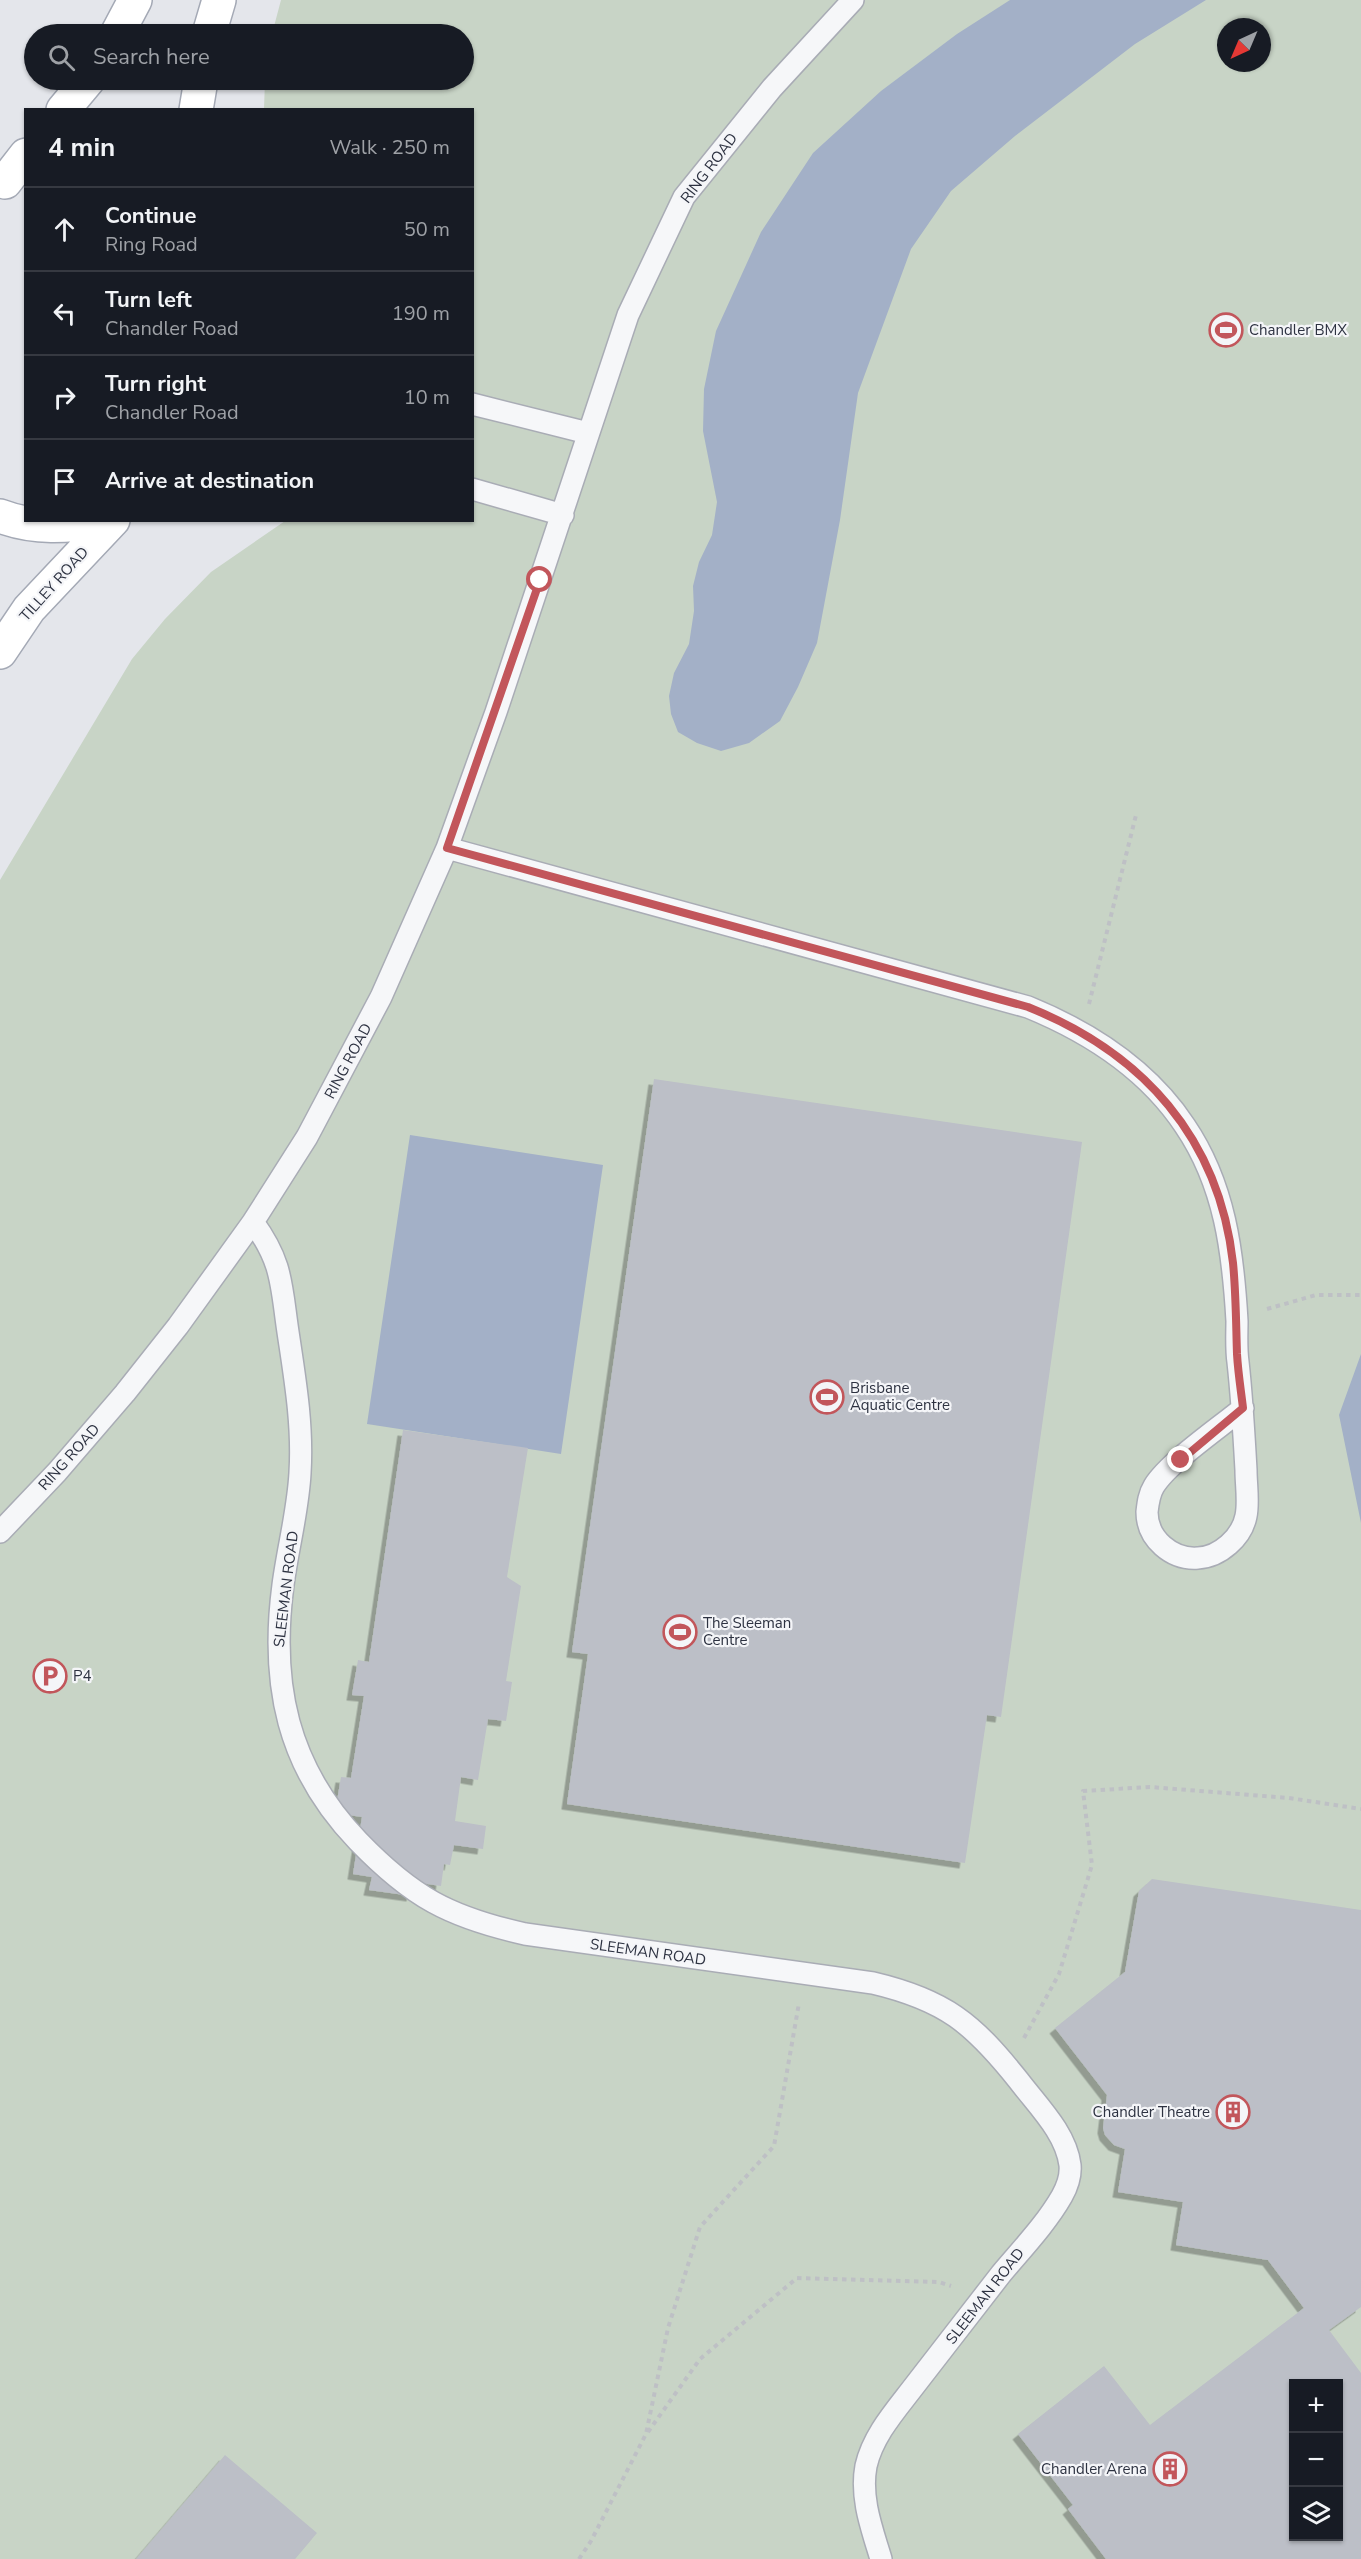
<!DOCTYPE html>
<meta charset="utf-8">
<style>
:root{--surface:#171b24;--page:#20242c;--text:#f1f3f6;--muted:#9ea1a6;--line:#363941}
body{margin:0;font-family:"Nunito Sans",sans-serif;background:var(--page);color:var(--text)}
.controls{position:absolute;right:18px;bottom:18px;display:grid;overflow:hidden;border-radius:0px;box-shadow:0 2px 4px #0004}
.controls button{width:54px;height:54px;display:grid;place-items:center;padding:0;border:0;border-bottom:2px solid var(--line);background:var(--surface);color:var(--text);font:30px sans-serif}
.compass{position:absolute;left:1217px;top:18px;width:54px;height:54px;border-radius:50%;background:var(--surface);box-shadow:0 2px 4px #0004;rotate:224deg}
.stop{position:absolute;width:18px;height:18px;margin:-14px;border:4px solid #c2565b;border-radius:50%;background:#fff}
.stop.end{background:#c2565b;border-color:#fff;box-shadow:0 2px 6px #0008}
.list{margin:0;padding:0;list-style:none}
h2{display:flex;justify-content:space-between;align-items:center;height:78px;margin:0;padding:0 24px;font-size:26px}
h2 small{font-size:20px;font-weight:400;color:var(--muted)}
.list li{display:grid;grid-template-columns:39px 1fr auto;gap:18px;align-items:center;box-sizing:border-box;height:84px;padding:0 24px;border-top:2px solid var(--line)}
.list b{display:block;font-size:22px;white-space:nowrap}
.list p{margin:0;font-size:20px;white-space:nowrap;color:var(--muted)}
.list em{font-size:20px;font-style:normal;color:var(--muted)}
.icon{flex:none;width:33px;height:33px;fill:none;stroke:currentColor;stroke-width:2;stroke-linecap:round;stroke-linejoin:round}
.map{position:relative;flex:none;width:1361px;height:2559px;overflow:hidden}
.search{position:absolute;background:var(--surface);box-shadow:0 2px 4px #0004;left:24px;top:24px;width:450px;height:66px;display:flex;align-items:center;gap:15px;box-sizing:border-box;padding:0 21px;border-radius:33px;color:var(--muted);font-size:22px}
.panel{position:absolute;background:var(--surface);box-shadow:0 2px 4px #0004;left:24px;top:108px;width:450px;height:414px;border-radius:0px}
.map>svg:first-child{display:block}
.green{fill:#c8d4c6;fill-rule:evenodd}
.water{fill:#a3b0c7}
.building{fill:#bcbfc7;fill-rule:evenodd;filter:url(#shadow)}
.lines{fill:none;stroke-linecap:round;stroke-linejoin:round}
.lane-casing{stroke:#a9acb5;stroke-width:24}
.primary-casing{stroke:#a4a9b5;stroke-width:36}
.path{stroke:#bec0c5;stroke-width:4;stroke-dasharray:4.5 4.5;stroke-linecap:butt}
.lane{stroke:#f6f7f9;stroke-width:21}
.primary{stroke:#fff;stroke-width:33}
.route{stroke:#c2565b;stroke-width:8}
.labels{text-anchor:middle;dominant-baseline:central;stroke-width:4.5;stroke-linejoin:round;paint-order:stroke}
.street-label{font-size:15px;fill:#2d3241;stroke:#f4f5f8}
.poi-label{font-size:15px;fill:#2d3241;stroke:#f4f5f8;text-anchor:start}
</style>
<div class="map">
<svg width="1361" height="2559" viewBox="0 0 1361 2559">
<defs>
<filter id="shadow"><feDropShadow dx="-5.5" dy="5.5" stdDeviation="0" flood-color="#0004"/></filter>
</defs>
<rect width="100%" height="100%" fill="#e4e6eb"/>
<!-- green -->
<path class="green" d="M 281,0 L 1361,0 L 1361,2559 L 0,2559 L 0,880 L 132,659 L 165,619 L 211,572 L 285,521 L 472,520 L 472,110 L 264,109 L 265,80 L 464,80 L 464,34 L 272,34 ZM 1226,27 L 1262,27 L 1262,63 L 1226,63 ZM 1294,2384 L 1338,2384 L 1338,2536 L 1294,2536 Z"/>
<!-- water -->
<path class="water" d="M 1010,0 L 1206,0 L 1135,44 L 1015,136 L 951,191 L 911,249 L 858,393 L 840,520 L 817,643 L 798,687 L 780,721 L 749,743 L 721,751 L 697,743 L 678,732 L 671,714 L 669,696 L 674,673 L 689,644 L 694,611 L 693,586 L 699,562 L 712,535 L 717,502 L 703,431 L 704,389 L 716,331 L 761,232 L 813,153 L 881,91 L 957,34 Z
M 410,1135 L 603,1165 L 561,1454 L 367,1424 Z
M 1361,1354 L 1361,1523 L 1339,1415 Z"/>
<!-- building -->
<path class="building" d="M 654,1079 L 1082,1142 L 1001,1717 L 987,1715 L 965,1863 L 567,1804 L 588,1654 L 572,1652 Z
M 403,1430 L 528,1448 L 507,1577 L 521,1586 L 506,1681 L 512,1682 L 506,1721 L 488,1719 L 478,1780 L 461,1777 L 455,1821 L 486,1826 L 483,1849 L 454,1845 L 450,1865 L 444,1864 L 441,1886 L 414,1882 L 412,1896 L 369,1890 L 372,1877 L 353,1874 L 362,1817 L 335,1813 L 341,1777 L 351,1778 L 364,1696 L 352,1695 L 358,1660 L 369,1662 Z
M 1152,1879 L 1361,1910 L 1361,2307 L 1329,2330 L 1361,2373 L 1361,2559 L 1106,2559 L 1068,2509 L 1073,2505 L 1018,2434 L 1104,2366 L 1150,2425 L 1304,2308 L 1268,2260 L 1176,2245 L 1183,2202 L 1118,2192 L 1125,2149 L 1114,2145 L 1105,2135 L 1103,2128 L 1107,2095 L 1055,2028 L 1125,1972 L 1139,1891 ZM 1294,2384 L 1338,2384 L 1338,2536 L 1294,2536 Z
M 225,2455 L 317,2533 L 295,2559 L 136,2559 Z"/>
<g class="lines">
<!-- lane casing -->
<g class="lane-casing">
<path id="lane" d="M 472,404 L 588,433
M 472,489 L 563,515
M 447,848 L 1028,1007 C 1089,1032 1148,1070 1185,1126 C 1225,1185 1233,1252 1237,1321 C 1237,1334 1236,1348 1238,1362 C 1242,1398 1244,1434 1246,1470 C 1246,1485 1249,1502 1246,1516 C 1242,1537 1220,1557 1198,1558 C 1172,1560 1147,1539 1147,1512 C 1148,1503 1149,1494 1154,1486 C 1169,1462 1219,1428 1243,1408
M 253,1222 C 283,1263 281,1285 288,1332 C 295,1379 303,1425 300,1473 C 298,1511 288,1547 283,1585 C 270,1684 287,1767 358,1841 C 412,1897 449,1917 525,1934 L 873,1983 C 945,2000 973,2023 1019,2081 C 1038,2106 1066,2133 1070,2165 C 1071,2175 1067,2187 1062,2196 C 1046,2224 1022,2249 1001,2274 C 972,2311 944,2348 915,2385 C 896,2410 873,2435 866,2466 C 860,2498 872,2529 881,2559
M 0,1532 L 57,1472 L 125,1393 L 178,1326 L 253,1222 L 307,1137 L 381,997 L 447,848 L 496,712 L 628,315 L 684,197 L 772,88 L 853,0"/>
</g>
<!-- primary casing -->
<g class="primary-casing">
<path id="primary" d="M 117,34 L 135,0
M 209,34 L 219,0
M 63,110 L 88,80
M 196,110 L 201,80
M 5,182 L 26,155
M 0,516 C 34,529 68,527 103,520
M 0,652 L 29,609 L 113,520"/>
</g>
<!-- path -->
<path class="path" d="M 1089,1004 L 1136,815
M 1267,1309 L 1316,1295 L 1361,1295
M 1024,2038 L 1059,1974 L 1092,1865 L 1083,1791 L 1150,1787 L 1289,1798 L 1361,1809
M 648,2432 L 700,2359 L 797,2278 L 939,2282 L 951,2286
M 579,2559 L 591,2541 L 646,2434 L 668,2328 L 700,2227 L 774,2146 L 799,2003"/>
<!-- lane -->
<use href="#lane" class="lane"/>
<!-- primary -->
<use href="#primary" class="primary"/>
</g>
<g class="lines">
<!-- route -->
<path class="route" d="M 540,580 L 447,848 L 1028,1007 C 1143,1053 1219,1138 1233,1263 C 1236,1293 1236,1324 1237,1354 C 1238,1372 1241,1391 1243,1408 L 1181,1460"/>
</g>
<!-- icons -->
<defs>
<g id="stadium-ring" transform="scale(1.725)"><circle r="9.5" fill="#f4f5f8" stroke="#c2565b" stroke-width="1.5"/><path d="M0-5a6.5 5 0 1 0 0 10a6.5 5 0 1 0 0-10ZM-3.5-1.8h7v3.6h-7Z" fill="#c2565b"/></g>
<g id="parking-ring" transform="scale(1.725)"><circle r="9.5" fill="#f4f5f8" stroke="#c2565b" stroke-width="1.5"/><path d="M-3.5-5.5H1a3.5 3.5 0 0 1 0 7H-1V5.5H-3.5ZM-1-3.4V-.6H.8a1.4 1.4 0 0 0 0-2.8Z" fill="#c2565b"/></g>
<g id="building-ring" transform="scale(1.725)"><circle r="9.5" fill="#f4f5f8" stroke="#c2565b" stroke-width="1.5"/><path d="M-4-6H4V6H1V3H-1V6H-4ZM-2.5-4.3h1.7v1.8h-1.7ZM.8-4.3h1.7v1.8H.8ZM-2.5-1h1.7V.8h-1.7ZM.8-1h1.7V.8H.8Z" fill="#c2565b"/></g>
</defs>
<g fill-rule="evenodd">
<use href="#stadium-ring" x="1226" y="330"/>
<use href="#stadium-ring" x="827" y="1397"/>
<use href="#stadium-ring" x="680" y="1632"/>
<use href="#parking-ring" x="50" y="1676"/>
<use href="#building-ring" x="1233" y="2112"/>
<use href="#building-ring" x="1170" y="2469"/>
</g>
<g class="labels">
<!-- street labels -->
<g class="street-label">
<text transform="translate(709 168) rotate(-53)">RING ROAD</text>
<text transform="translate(54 584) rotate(-48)">TILLEY ROAD</text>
<text transform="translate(348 1061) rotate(-62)">RING ROAD</text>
<text transform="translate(69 1457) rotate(-48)">RING ROAD</text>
<text transform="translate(286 1589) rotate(-83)">SLEEMAN ROAD</text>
<text transform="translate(648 1952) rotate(8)">SLEEMAN ROAD</text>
<text transform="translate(985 2296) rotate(-52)">SLEEMAN ROAD</text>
</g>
<!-- poi labels -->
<g class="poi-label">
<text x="1249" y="330">Chandler BMX</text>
<text x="850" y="1388">Brisbane<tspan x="850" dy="17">Aquatic Centre</tspan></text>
<text x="703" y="1623">The Sleeman<tspan x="703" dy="17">Centre</tspan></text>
<text x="73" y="1676">P4</text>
<text x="1210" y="2112" text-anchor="end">Chandler Theatre</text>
<text x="1147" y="2469" text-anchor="end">Chandler Arena</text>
</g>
</g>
</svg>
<div class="controls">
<button>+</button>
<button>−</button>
<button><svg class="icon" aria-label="layers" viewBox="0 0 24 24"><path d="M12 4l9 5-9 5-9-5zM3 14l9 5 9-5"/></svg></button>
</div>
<svg class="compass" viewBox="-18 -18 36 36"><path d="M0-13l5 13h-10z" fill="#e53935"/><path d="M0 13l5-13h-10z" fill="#9ea1a6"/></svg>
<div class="stop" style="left:540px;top:580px"></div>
<div class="stop end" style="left:1181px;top:1460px"></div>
<div class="search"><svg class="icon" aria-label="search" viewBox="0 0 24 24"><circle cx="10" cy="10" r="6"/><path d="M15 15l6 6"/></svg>Search here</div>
<section class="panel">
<h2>4 min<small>Walk · 250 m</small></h2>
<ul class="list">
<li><svg class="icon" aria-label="ahead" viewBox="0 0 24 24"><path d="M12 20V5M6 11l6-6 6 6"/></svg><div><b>Continue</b><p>Ring Road</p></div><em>50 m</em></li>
<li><svg class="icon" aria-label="left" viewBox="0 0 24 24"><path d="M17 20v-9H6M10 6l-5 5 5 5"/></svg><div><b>Turn left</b><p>Chandler Road</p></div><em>190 m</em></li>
<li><svg class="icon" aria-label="right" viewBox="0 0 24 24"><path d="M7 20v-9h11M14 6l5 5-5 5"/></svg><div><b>Turn right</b><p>Chandler Road</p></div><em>10 m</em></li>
<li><svg class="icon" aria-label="arrive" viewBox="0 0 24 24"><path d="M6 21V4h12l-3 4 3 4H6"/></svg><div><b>Arrive at destination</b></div></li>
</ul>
</section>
</div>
